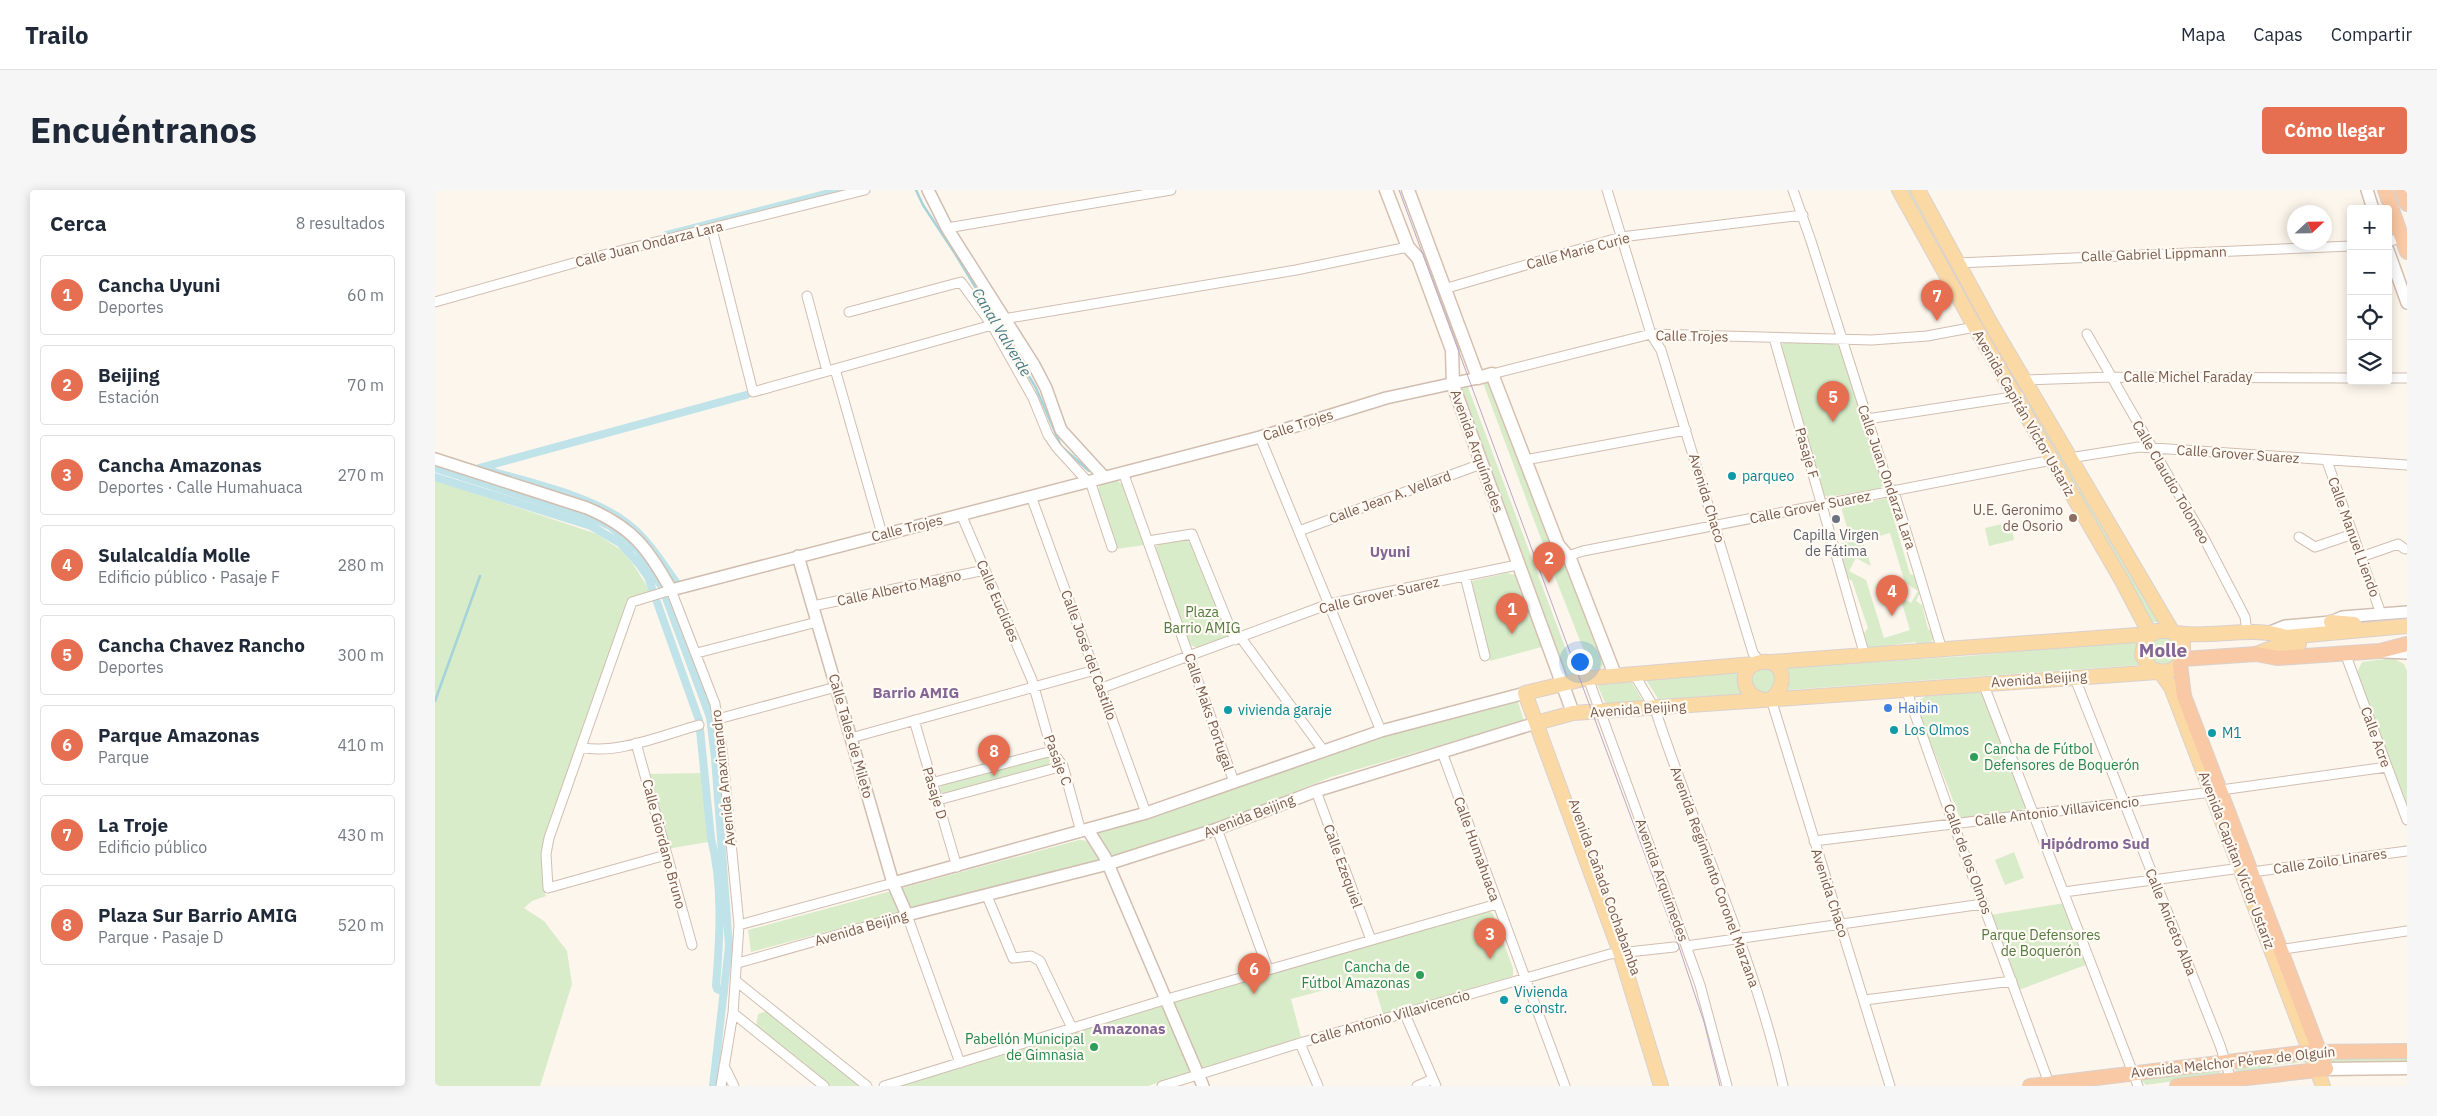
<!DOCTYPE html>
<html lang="es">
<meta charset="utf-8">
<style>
:root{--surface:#fff;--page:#f6f6f7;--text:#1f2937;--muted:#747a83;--line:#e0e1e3;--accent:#e76f51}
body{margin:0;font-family:"IBM Plex Sans",sans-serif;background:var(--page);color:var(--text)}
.controls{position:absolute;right:15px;top:15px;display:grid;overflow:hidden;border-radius:5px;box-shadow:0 2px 12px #0003}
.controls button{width:45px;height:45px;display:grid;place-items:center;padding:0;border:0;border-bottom:1px solid var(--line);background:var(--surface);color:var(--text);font:25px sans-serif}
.compass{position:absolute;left:1852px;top:15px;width:45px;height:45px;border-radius:50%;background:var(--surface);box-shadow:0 2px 12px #0003;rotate:68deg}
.you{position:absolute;left:1144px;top:471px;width:18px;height:18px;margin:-12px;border:4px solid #fff;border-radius:50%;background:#1a73e8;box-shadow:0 0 0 8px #1a73e833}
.badge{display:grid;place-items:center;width:32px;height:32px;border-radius:50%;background:var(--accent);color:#fff;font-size:16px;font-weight:700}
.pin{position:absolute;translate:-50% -41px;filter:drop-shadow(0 1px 2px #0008)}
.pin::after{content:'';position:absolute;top:26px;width:18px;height:15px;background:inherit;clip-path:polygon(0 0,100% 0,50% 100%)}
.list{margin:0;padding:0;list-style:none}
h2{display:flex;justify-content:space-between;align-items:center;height:65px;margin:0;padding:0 20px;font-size:21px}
h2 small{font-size:16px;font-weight:400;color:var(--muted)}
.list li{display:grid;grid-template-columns:32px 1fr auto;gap:15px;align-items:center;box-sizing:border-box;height:80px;margin:0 10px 10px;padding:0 10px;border:1px solid var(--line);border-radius:5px}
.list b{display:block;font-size:19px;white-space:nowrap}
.list p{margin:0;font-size:16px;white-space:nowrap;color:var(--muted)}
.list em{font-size:16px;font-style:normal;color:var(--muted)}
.icon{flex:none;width:28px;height:28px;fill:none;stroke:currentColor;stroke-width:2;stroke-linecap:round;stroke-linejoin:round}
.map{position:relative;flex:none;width:1972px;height:896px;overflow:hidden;border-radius:5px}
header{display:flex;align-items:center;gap:30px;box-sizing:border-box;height:70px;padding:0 25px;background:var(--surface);border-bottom:1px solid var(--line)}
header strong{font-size:24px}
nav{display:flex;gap:28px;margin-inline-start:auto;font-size:18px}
.intro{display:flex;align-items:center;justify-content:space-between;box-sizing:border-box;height:120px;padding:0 30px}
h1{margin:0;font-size:35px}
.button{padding:12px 22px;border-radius:5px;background:var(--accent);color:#fff;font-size:18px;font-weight:700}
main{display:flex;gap:30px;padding:0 30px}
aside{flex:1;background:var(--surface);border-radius:5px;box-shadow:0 2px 12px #0003}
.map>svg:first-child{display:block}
.green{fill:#d8ecc9;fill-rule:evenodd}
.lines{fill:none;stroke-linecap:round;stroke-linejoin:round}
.stream{stroke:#a5d3da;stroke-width:2.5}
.canal{stroke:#bfe3e8;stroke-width:8}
.minor-casing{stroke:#d1beb0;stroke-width:11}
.tertiary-casing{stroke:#d1beb0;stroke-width:14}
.secondary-casing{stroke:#d6c0b0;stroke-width:15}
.primary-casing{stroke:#dad1cd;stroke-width:16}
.trunk-casing{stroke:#dad1cd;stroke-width:16}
.minor{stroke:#fff;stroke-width:9}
.tertiary{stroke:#fff;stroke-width:11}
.secondary{stroke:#fff;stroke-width:12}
.primary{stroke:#fbd9a5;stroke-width:14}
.trunk{stroke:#f9c8a4;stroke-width:14}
.tram{stroke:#b9a8c9;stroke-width:1}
.culture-dot{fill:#0f9aa8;stroke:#fffaf3;stroke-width:2}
.education-dot{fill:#8d6e63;stroke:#fffaf3;stroke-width:2}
.worship-dot{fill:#6b7280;stroke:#fffaf3;stroke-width:2}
.shop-dot{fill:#3f7fe0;stroke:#fffaf3;stroke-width:2}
.leisure-dot{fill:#2e9e5b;stroke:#fffaf3;stroke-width:2}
.labels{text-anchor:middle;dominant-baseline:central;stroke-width:4.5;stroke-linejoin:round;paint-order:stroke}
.street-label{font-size:14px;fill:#7a5c4d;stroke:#fffaf3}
.culture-label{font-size:14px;fill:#0d838f;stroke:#fffaf3;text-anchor:start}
.education-label{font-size:14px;fill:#785e54;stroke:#fffaf3;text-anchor:end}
.worship-label{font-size:14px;fill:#5b616d;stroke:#fffaf3}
.park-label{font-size:14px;fill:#537a41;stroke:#fffaf3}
.shop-label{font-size:14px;fill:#366cbe;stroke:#fffaf3;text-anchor:start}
.leisure-label{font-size:14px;fill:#27864d;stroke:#fffaf3;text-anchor:end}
.water-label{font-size:15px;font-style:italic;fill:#437c86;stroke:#fffaf3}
.neighbourhood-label{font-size:15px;font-weight:bold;fill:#846695;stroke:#fffaf3}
.district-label{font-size:19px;font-weight:bold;fill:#846695;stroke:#fffaf3}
</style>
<header>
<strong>Trailo</strong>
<nav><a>Mapa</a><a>Capas</a><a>Compartir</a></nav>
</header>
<div class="intro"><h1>Encuéntranos</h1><a class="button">Cómo llegar</a></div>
<main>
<aside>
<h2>Cerca<small>8 resultados</small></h2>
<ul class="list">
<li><span class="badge">1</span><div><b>Cancha Uyuni</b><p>Deportes</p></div><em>60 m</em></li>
<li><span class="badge">2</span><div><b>Beijing</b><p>Estación</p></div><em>70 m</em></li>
<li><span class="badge">3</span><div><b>Cancha Amazonas</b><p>Deportes · Calle Humahuaca</p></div><em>270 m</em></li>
<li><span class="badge">4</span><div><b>Sulalcaldía Molle</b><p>Edificio público · Pasaje F</p></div><em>280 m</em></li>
<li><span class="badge">5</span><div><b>Cancha Chavez Rancho</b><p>Deportes</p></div><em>300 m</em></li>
<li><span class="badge">6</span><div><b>Parque Amazonas</b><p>Parque</p></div><em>410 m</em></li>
<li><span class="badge">7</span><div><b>La Troje</b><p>Edificio público</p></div><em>430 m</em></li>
<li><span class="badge">8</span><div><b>Plaza Sur Barrio AMIG</b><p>Parque · Pasaje D</p></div><em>520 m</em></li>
</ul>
</aside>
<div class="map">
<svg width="1972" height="896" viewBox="0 0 1972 896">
<rect width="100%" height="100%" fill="#fdf6ec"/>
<!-- green -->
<path class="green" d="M 1470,0 L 1478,0 L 1585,193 L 1584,196 L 1580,197 Z
M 1349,151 L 1398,153 L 1405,157 L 1449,293 L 1446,298 L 1393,307 L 1389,305 L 1346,157 Z
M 1055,190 L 1119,362 L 1112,365 L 1048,193 Z
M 1033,197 L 1140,484 L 1128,485 L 1024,200 Z
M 1594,211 L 1724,432 L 1713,433 L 1591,214 Z
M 0,290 L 162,344 L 186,360 L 198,374 L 215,401 L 194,409 L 157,512 L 108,666 L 109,699 L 111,706 L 97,711 L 89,718 L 109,731 L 132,761 L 137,794 L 105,896 L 0,896 Z
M 681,290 L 688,295 L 710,355 L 681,359 L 661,302 L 665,295 Z
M 1457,307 L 1466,331 L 1460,333 L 1475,384 L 1482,386 L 1488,406 L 1484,404 L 1481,411 L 1487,415 L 1493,439 L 1500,442 L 1501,446 L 1493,455 L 1484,455 L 1480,452 L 1433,458 L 1429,443 L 1433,438 L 1417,391 L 1411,387 L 1401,355 L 1416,351 L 1406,317 ZM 1455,343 L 1470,393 L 1483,401 L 1476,413 L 1465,407 L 1475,440 L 1449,448 L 1431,390 L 1414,381 L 1421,368 L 1436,376 L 1428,351 Z
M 1575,332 L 1579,350 L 1554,356 L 1550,338 Z
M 751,350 L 757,354 L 793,443 L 790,448 L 763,458 L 755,455 L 719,359 L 724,354 Z
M 1129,375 L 1133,377 L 1169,472 L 1166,479 L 1158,479 L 1155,476 L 1118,382 L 1122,376 Z
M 1072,383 L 1080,385 L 1107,457 L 1055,471 L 1037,391 Z
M1714 461a14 14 0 1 1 28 0a14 14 0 1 1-28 0Z
M 1701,450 L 1704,450 L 1705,475 L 1353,500 L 1355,489 L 1353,477 L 1534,466 Z
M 1958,468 L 1969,474 L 1972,481 L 1972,620 L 1922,482 L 1927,472 Z
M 1323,477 L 1337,479 L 1343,491 L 1332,504 L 1319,501 L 1315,488 Z
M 1305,480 L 1303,493 L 1308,506 L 1225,512 L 1210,488 Z
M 1195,489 L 1209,513 L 1171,515 L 1161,492 Z
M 1547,501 L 1593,617 L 1591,619 L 1525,628 L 1482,518 L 1483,512 L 1494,503 Z
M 1083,512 L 1089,531 L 896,587 L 780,634 L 675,667 L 661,644 L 740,619 L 947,547 Z
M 612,567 L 615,570 L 613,578 L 510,605 L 505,602 L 505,598 L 507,593 Z
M 268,583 L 273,652 L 232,659 L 212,584 Z
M 644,650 C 656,649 660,660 666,669 L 316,762 L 313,740 Z
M 1579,662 L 1589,688 L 1570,695 L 1560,670 Z
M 1630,713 L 1653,774 L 1584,800 L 1555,725 Z
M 1052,720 L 1058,724 L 1078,778 L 1078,786 L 948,824 L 937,787 L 856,809 L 866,847 L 767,879 L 764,878 L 738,811 Z
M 723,815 L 728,817 L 755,878 L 753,883 L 713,896 L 462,896 Z
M 332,821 L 426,896 L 395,896 L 321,837 L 323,824 Z
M 1972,865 L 1972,873 L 1896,874 L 1893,866 Z
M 1871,867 L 1872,872 L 1836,876 L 1829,880 L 1801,882 L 1800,877 Z
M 1787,880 L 1783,885 L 1711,895 L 1707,891 L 1708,889 Z"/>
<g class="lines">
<!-- stream -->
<path class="stream" d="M 481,0 L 488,15 L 521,65 L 601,198 L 626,256 L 654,281
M 0,511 L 45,386"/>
<!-- canal -->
<path class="canal" d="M 231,45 L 406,0
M 0,278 L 157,328 L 175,336 L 203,360 L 227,397 L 275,527 L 280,568 L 294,756 L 278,896
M 44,278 L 311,205
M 49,279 C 91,292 154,305 189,331 C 211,346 226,371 241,392
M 0,287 L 156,336 L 185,353 L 204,374 L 213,387 L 264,530 L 276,648 C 288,695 285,747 281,795 L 282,799 L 289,802"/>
<!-- minor casing -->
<g class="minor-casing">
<path id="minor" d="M 1172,0 L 1216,144 L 1226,160 L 1318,463 L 1325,472
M 1358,0 L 1376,51 L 1453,294 L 1461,308 L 1507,460
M 512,38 L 736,0
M 277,39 L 318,202 L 557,135 L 568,129 L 861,80 L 973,57
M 1953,52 L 1967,47
M 1522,73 L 1916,56
M 1009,99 L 1186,47 L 1368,25
M 372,106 L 392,181
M 0,112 L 160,67 L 430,0
M 414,122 L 526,92 L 557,135 L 598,208 L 613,245 L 622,258 L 653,292
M 1652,144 L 1770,350 L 1810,427 L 1812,443
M 1339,148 L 1430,466
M 400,179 L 447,344
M 1057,184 L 1216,144 L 1437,150 L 1492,146 L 1540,137
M 1953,188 L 1972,188
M 1589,190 L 1676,187 L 1916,188
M 1432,229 L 1584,206
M 825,247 L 946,541
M 1634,268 L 1704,257 L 1972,275
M 1090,270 L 1251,240
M 1892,271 L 1946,424
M 688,282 L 799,592
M 655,291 L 677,357
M 596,306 L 711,623
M 526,324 L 597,490 L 617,561 L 628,576 L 646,642
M 864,341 L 1046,274
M 1864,347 L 1880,357 L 1918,344
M 713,351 L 757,344 L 800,450
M 1133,366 L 1148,361 L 1617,270
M 1926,367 L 1963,354 L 1970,359
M 1030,386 L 1050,466
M 378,416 L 550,380
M 806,448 L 888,560
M 262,463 L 382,432
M 1910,463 L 1972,630
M 1199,484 L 1220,519 C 1261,645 1319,766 1348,896
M 1639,486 L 1785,855 L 1797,893
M 1153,488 L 1251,756 L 1265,795 L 1292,896
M 1548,493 L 1703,896
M 667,498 L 894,414 L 1082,375
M 1471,499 L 1521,641 L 1615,896
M 1336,509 L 1455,896
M 283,529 L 401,497
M 479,530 L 522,677
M 416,548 L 660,480
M 201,553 L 257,755
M 146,557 C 179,566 231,544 264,535
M 1007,562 L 1130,896
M 496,593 L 617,561
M 1786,600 L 1952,577
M 881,601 L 936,750
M 503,610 L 628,576
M 782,639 L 833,779
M 1379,651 L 1777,602
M 231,665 L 113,698 L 111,664 L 114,648 L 197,412 L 236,400 L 280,514 L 287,559 L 304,735 L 298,823 L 286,896
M 1817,682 L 1972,661
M 1629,702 L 1806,678
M 552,706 L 578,768 L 596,766 L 605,771 L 637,838
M 304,735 L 458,693
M 1251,756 L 1548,714
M 1842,760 L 1972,741
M 303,773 L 472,725 L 525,873
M 301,791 L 432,896
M 1430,810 L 1577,791
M 969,822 L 1001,896
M 298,823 L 389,896
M 865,853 L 883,896
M 289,876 L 299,896
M 449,896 L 729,810 L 1062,714
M 727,896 L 865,853 L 1175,764 L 1239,757
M 982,896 L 998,889"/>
</g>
<!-- tertiary casing -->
<g class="tertiary-casing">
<path id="tertiary" d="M 493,0 L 512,38 L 599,175 L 611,198 L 626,240 L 669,287
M 1932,0 L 1938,19
M 1953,60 L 1972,113
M 0,269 L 152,318 C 197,337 213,358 236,400 L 825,247 L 951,208 L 1043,188
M 363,366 L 458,693 L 472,725 L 673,674 L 782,639 L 881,601 L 1101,533
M 1835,442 L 1850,436 L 1896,432 L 1907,427 L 1972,422
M 1949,462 L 1972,463
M 653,640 L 670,667 L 768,896
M 458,693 L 711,623 L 946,541 L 1090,503"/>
</g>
<!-- secondary casing -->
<g class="secondary-casing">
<path id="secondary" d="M 951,0 L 973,57 L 983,68 L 1017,160 L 1018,195 L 1138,523
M 973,0 L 1043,188 L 1057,184 L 1123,355 L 1135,369 L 1180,485
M 1891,879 L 1972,878"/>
</g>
<!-- primary casing -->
<g class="primary-casing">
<path id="primary" d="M 1464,0 L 1540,137 L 1686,389 L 1715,444
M 1483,0 L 1555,132 L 1737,441
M 1896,432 L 1919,434
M 1740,443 C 1777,449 1815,435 1851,447 L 1972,436
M 1821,464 L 1842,456 L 1864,454
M 1336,472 L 1702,445 L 1712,447
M 1745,474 C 1736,483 1726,484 1715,478 L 1707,465 L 1710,450 L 1721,441 L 1737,441 L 1748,453 L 1748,469
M 1725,482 L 1736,497 L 1888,896
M 1336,509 C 1353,497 1350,469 1327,472 C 1302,475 1305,507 1330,510 L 1722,482
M 1101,533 L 1138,523 L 1328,510
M 1226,896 L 1185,762 L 1090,503 L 1153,488 L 1319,474"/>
</g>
<!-- trunk casing -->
<g class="trunk-casing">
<path id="trunk" d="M 1950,0 L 1972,62
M 1967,0 L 1972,14
M 1595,896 L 1875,862 L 1972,861
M 1742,896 L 1891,879 L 1749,506 L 1745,474 L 1748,469 L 1821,464 L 1842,468 L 1945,461 L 1972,454"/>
</g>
<!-- minor -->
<use href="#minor" class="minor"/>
<!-- tertiary -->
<use href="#tertiary" class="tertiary"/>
<!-- secondary -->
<use href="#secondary" class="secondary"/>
<!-- primary -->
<use href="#primary" class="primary"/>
<!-- trunk -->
<use href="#trunk" class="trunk"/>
<!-- tram -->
<path class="tram" d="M 964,0 L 1244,757 L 1269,832 L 1285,896"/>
</g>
<!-- markers -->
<g class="culture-dot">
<circle cx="1297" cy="286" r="5"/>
<circle cx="793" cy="520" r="5"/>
<circle cx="1459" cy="540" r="5"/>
<circle cx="1777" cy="543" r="5"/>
<circle cx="1069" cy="810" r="5"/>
</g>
<circle class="education-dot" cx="1638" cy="328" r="5"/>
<circle class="worship-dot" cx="1401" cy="329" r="5"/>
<circle class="shop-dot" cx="1453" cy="518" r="5"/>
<g class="leisure-dot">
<circle cx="1539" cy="567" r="5"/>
<circle cx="985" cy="785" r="5"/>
<circle cx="659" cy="857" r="5"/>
</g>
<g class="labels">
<!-- street labels -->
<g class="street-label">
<text transform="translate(214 54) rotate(-14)">Calle Juan Ondarza Lara</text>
<text transform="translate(1143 61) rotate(-15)">Calle Marie Curie</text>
<text transform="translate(1719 64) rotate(-2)">Calle Gabriel Lippmann</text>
<text transform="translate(1257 146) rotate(1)">Calle Trojes</text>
<text x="1753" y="187">Calle Michel Faraday</text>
<text transform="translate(1589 223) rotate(60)">Avenida Capitán Víctor Ustariz</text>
<text transform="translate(863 235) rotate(-18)">Calle Trojes</text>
<text transform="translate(1042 261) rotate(70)">Avenida Arquímedes</text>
<text transform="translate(1372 263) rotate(74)">Pasaje F</text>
<text transform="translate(1803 264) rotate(4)">Calle Grover Suarez</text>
<text transform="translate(1452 287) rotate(71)">Calle Juan Ondarza Lara</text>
<text transform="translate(1736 292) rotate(60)">Calle Claudio Tolomeo</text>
<text transform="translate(955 307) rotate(-20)">Calle Jean A. Vellard</text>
<text transform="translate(1272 308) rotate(73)">Avenida Chaco</text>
<text transform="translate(1375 317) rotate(-11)">Calle Grover Suarez</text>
<text transform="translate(472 338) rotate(-14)">Calle Trojes</text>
<text transform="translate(1919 347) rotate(70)">Calle Manuel Liendo</text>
<text transform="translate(464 398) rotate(-12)">Calle Alberto Magno</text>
<text transform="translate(944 405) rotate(-13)">Calle Grover Suarez</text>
<text transform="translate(563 411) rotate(67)">Calle Euclides</text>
<text transform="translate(654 465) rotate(70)">Calle José del Castillo</text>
<text transform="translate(1604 489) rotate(-4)">Avenida Beijing</text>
<text transform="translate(1203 519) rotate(-4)">Avenida Beijing</text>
<text transform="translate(774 522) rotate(71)">Calle Maks Portugal</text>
<text transform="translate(416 546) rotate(74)">Calle Tales de Mileto</text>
<text transform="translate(1941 547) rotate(70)">Calle Acre</text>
<text transform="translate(623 570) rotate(69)">Pasaje C</text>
<text transform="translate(288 588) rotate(-96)">Avenida Anaximandro</text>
<text transform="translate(500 603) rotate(73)">Pasaje D</text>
<text transform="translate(1622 621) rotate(-7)">Calle Antonio Villavicencio</text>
<text transform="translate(814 626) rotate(-21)">Avenida Beijing</text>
<text transform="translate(229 654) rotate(75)">Calle Giordano Bruno</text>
<text transform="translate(1042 659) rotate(70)">Calle Humahuaca</text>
<text transform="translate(1533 669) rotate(70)">Calle de los Olmos</text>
<text transform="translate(1802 670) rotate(69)">Avenida Capitan Víctor Ustariz</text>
<text transform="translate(1895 671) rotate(-8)">Calle Zoilo Linares</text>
<text transform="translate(908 676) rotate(70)">Calle Ezequiel</text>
<text transform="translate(1280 687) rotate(70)">Avenida Regimiento Coronel Marzana</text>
<text transform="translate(1227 690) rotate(70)">Avenida Arquímedes</text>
<text transform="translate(1170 697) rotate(70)">Avenida Cañada Cochabamba</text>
<text transform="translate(1395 703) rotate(72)">Avenida Chaco</text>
<text transform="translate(1736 732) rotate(68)">Calle Aniceto Alba</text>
<text transform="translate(426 738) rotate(-16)">Avenida Beijing</text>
<text transform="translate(955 827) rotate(-16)">Calle Antonio Villavicencio</text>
<text transform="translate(1798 872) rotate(-6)">Avenida Melchor Pérez de Olguín</text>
</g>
<!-- culture labels -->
<g class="culture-label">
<text x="1307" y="286">parqueo</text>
<text x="803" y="520">vivienda garaje</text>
<text x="1469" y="540">Los Olmos</text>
<text x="1787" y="543">M1</text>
<text x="1079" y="802">Vivienda<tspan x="1079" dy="16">e constr.</tspan></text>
</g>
<!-- education labels -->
<g class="education-label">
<text x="1628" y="320">U.E. Geronimo<tspan x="1628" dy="16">de Osorio</tspan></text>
</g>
<!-- worship labels -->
<g class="worship-label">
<text x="1401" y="345">Capilla Virgen<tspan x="1401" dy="16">de Fátima</tspan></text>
</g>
<!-- park labels -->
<g class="park-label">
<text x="767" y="422">Plaza<tspan x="767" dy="16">Barrio AMIG</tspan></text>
<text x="1606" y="745">Parque Defensores<tspan x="1606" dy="16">de Boquerón</tspan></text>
</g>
<!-- shop labels -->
<g class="shop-label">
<text x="1463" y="518">Haibin</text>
</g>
<!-- leisure labels -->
<g class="leisure-label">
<text x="1549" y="559" text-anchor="start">Cancha de Fútbol<tspan x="1549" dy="16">Defensores de Boquerón</tspan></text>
<text x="975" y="777">Cancha de<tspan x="975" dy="16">Fútbol Amazonas</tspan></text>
<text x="649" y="849">Pabellón Municipal<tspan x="649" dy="16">de Gimnasia</tspan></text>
</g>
<!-- water labels -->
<g class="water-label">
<text transform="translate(567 142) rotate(59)">Canal Valverde</text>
</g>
<!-- neighbourhood labels -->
<g class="neighbourhood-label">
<text x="955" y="361">Uyuni</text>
<text x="481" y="502">Barrio AMIG</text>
<text x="1660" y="653">Hipódromo Sud</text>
<text x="694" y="838">Amazonas</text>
</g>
<!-- district labels -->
<g class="district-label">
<text x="1728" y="460">Molle</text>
</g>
</g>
</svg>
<div class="controls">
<button>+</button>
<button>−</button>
<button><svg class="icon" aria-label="locate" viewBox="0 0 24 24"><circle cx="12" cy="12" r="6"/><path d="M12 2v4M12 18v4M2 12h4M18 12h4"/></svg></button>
<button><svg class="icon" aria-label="layers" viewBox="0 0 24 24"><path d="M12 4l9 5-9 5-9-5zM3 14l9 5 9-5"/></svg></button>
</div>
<svg class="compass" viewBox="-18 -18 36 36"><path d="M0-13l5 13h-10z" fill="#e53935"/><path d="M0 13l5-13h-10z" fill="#747a83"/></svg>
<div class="you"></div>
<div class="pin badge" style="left:1077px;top:444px">1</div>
<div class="pin badge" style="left:1114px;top:393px">2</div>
<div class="pin badge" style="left:1055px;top:769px">3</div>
<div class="pin badge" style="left:1457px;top:426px">4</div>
<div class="pin badge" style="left:1398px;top:232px">5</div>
<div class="pin badge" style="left:819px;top:804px">6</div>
<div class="pin badge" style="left:1502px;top:131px">7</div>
<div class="pin badge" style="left:559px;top:586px">8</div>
</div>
</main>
